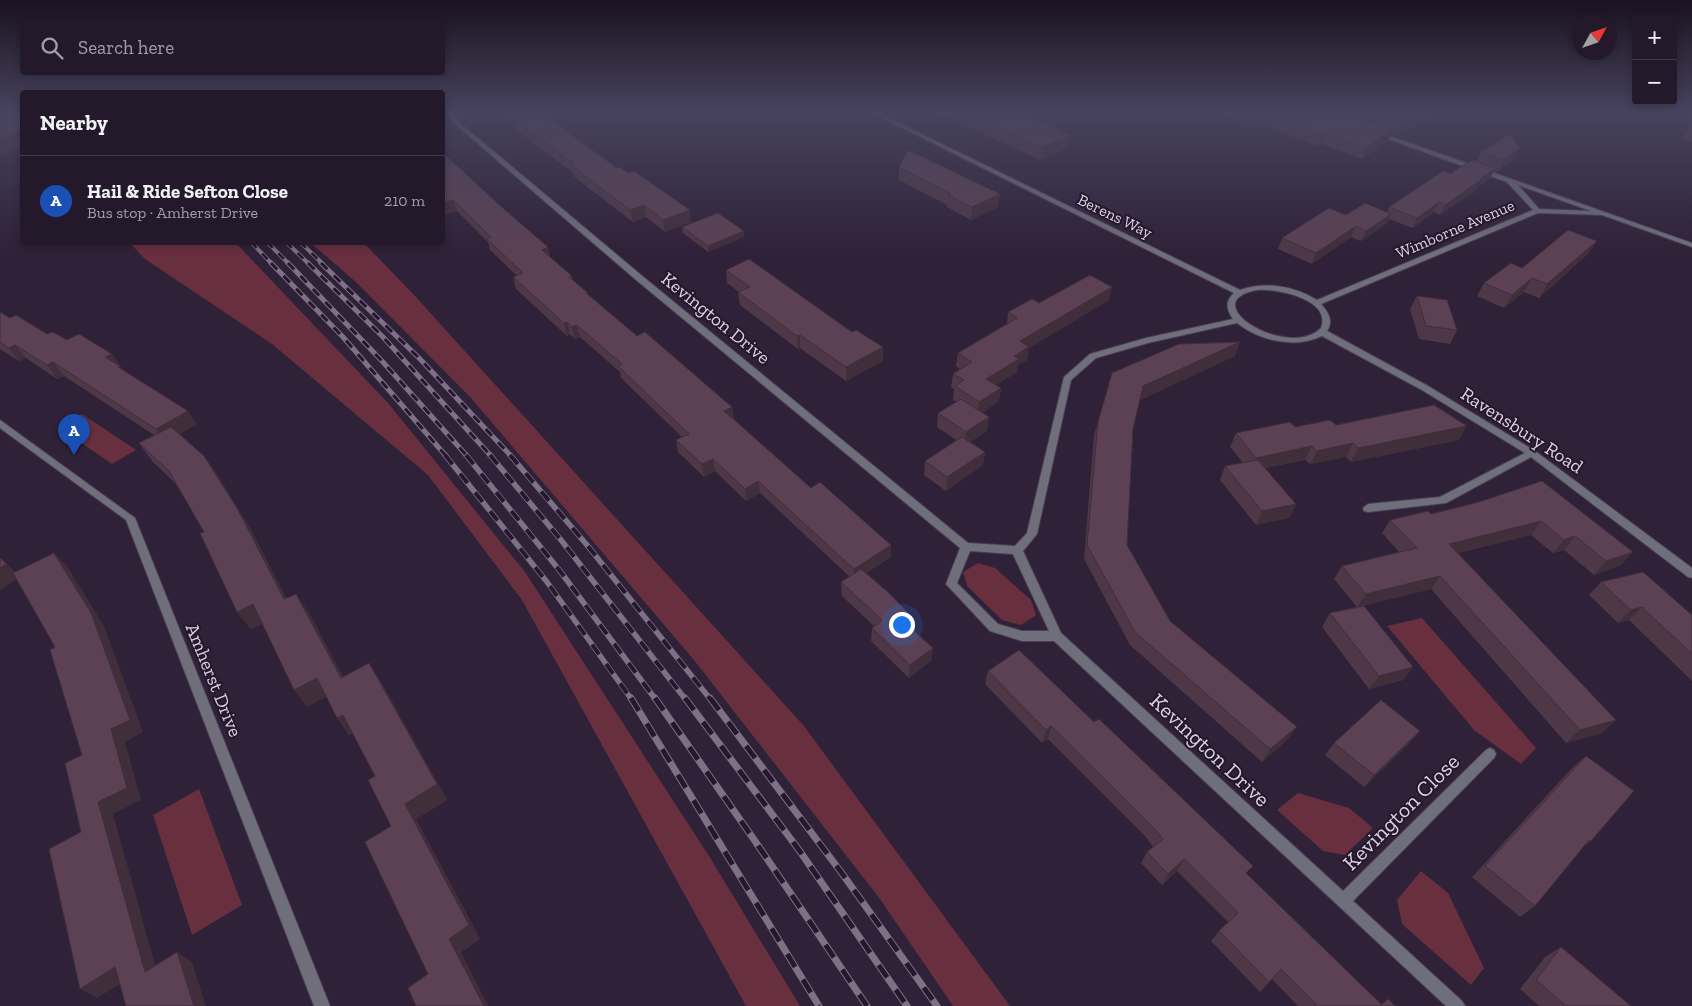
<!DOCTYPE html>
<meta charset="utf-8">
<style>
:root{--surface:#23192a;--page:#2b2232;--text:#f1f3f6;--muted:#a3a0a8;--line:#403847;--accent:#e5ad35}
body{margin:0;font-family:"Zilla Slab",serif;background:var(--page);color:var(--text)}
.controls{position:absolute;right:15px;top:15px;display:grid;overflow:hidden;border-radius:5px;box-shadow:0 2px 8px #0003}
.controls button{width:45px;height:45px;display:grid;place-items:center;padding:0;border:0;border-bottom:1px solid var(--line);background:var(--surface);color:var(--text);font:25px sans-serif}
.compass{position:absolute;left:1572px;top:15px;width:45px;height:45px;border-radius:50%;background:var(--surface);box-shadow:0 2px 8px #0003;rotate:50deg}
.you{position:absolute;left:901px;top:624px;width:18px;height:18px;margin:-12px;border:4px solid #fff;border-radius:50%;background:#1a73e8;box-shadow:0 0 0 8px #1a73e833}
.badge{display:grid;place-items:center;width:32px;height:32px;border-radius:50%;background:var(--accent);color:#fff;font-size:16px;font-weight:700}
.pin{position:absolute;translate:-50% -41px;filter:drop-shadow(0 1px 2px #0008)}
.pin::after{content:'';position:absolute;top:26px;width:18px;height:15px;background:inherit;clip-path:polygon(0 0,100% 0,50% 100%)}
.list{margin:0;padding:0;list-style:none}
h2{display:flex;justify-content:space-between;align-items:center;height:65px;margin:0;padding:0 20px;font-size:21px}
h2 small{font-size:16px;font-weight:400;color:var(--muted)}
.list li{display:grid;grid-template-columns:32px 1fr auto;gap:15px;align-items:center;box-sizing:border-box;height:90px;padding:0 20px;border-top:1px solid var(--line)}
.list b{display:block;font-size:19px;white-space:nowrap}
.list p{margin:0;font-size:16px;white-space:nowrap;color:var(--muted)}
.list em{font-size:16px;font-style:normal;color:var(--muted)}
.icon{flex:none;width:28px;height:28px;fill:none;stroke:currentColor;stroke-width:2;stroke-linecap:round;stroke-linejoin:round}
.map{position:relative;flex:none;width:1692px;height:1006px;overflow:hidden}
.search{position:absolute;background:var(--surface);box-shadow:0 2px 8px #0003;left:20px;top:20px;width:425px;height:55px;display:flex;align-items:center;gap:12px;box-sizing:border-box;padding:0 18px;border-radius:5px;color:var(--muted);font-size:19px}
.panel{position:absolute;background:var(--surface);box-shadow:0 2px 8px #0003;left:20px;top:90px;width:425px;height:155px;border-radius:5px}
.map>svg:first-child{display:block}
.green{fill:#682f3f}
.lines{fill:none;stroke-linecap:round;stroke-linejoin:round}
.street-casing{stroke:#4b3d53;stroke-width:2}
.street{fill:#6f6f7c;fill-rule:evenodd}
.rail-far3-casing{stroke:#7d7185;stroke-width:4}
.rail-far2-casing{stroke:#7d7185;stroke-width:5}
.rail-far1-casing{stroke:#7d7185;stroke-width:5.5}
.rail-casing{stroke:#7d7185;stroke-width:7}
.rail-far3{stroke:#25172d;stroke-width:2.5;stroke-dasharray:8;stroke-linecap:butt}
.rail-far2{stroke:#25172d;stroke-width:3;stroke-dasharray:9;stroke-linecap:butt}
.rail-far1{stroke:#25172d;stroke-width:4;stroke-dasharray:12;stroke-linecap:butt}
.rail{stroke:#25172d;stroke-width:5;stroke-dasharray:15;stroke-linecap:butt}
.wall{fill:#4e3847}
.shaded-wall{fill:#402e3a}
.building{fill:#5b4153;stroke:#402e3a}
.labels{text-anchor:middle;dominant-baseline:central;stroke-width:4;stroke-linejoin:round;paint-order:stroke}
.far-street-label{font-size:16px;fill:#dcd3e2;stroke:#25172d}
.street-label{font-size:19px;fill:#dcd3e2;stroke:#25172d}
.near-street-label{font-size:22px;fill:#dcd3e2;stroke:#25172d}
</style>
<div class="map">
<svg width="1692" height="1006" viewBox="0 0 1692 1006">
<rect width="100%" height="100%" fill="#2f2138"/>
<!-- green -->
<path class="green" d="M 130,243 L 236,243 L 388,403 L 525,572 L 709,856 L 800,1006 L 746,1006 L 522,600 L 428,475 L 272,344 L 145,259 Z
M 311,243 L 364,243 L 415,296 L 804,726 L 1010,1006 L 953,1006 L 880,899 L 694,660 L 471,398 L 357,283 Z
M 82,414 L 136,450 L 112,464 L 58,427 Z
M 978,563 L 995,568 L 1031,600 L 1036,615 L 1021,625 L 1002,620 L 967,586 L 963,572 Z
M 1422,618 L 1536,748 L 1521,764 L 1474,730 L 1387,626 Z
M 199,789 L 242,905 L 192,935 L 153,815 Z
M 1298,793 L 1349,808 L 1373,828 L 1345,855 L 1323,851 L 1277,810 Z
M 1421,871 L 1448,893 L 1484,968 L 1471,985 L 1402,924 L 1397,900 Z"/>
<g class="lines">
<!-- street casing -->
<g class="street-casing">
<path id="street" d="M 446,111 L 452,111 L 460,123 L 641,275 L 968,543 L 1015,546 L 1027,533 L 1064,377 L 1090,354 L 1146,338 L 1233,319 C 1226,309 1225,301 1234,293 L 868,111 L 875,111 L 1240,290 C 1265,281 1295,286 1317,300 L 1533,210 L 1507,182 L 1377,135 L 1377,133 L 1379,132 L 1692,243 L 1692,247 L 1602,215 L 1538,213 L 1321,304 C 1328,312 1334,321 1327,331 L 1428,386 L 1535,451 L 1692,568 L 1692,578 L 1688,577 L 1531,457 L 1446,503 L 1368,512 L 1364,511 L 1363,508 L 1368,504 L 1440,497 L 1525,453 L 1422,390 L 1322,336 C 1295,349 1260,341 1237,323 L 1148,343 L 1096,358 L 1071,380 L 1037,534 L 1023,551 L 1061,633 L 1343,891 L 1486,750 L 1490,748 L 1494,750 L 1496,754 L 1494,758 L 1353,901 L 1462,1001 L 1465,1006 L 1446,1006 L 1054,641 L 1022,641 L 990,631 L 946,584 L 960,548 L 635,279 L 456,125 ZM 1518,185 L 1591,211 L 1539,209 ZM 1257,290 C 1276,288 1332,299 1321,328 C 1289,361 1192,302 1257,290 ZM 970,551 L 1013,554 L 1049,631 L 1022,631 L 998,624 L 957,583 Z
M 0,420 L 135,518 L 330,1006 L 314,1006 L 126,520 L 0,428 Z"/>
</g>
<!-- street -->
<use href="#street" class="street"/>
<!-- rail-far3 casing -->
<g class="rail-far3-casing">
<path id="rail-far3" d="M 251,242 L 272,264
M 267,242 L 289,264
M 286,242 L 309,264
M 300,242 L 323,264"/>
</g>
<!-- rail-far2 casing -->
<g class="rail-far2-casing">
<path id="rail-far2" d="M 271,263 L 343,337 L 446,456
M 288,263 L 382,361 L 467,456
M 308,263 L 383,337 L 491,456
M 321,263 L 420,359 L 511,456"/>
</g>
<!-- rail-far1 casing -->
<g class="rail-far1-casing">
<path id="rail-far1" d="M 445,455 L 547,582 L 632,700
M 466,455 L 560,571 L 656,700
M 490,455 L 561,540 L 686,700
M 510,455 L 587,545 L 711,700"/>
</g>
<!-- rail casing -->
<g class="rail-casing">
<path id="rail" d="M 631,698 L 819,1006
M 655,698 L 755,841 L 867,1006
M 685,698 L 799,850 L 907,1006
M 710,698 L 841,872 L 937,1006"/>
</g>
<!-- rail-far3 -->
<use href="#rail-far3" class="rail-far3"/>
<!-- rail-far2 -->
<use href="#rail-far2" class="rail-far2"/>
<!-- rail-far1 -->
<use href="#rail-far1" class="rail-far1"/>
<!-- rail -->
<use href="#rail" class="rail"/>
</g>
<!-- wall -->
<path class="wall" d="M 507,111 L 545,111 L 555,119 L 556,124 L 691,222 L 665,232 L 646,217 L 633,222 L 573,176 L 572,172 L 520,133 L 508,117 Z
M 934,111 L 1014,111 L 1070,135 L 1068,147 L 1040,160 Z
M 1216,111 L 1431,111 L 1428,116 L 1396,136 L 1391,135 L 1388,141 L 1362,159 L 1321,144 L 1318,146 L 1256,122 L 1252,125 Z
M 1692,126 L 1692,142 L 1682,139 L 1690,127 Z
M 442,152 L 550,257 L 572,276 L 573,280 L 588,294 L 637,336 L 732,407 L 734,419 L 811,488 L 891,545 L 891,557 L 866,573 L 915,620 L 915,631 L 933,648 L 931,661 L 909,678 L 871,641 L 872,628 L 874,626 L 842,596 L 841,582 L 850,577 L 760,493 L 746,501 L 715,471 L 704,477 L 678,452 L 676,440 L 682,437 L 621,378 L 620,372 L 580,337 L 575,339 L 570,334 L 567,336 L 516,289 L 513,277 L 517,276 L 490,250 L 488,242 L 457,211 L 446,214 L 442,210 Z
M 1481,152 L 1513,160 L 1497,172 L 1494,171 L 1490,178 L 1478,187 L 1476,190 L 1440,215 L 1434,212 L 1413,228 L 1389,219 L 1386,224 L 1361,241 L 1351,237 L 1312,264 L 1278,249 L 1282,238 L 1346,215 L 1387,212 L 1389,207 L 1450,174 L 1476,162 Z
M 899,167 L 998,207 L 971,220 L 947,207 L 947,205 L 899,180 Z
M 682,227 L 744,231 L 744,237 L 708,252 L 683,233 Z
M 1597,241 L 1589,253 L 1539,298 L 1524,292 L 1504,308 L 1477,296 L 1484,283 L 1522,268 Z
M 726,270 L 883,347 L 883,361 L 846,381 L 800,348 L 798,349 L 740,305 L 738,292 L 739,292 L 727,283 Z
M 1417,296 L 1457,330 L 1450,344 L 1419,339 L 1410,309 Z
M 1109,300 L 1029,348 L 1027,360 L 1018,365 L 1017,372 L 996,385 L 1001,388 L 999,401 L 982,413 L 989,417 L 987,431 L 970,442 L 985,452 L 983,465 L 946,491 L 924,475 L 925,461 L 956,440 L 937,427 L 938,413 L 957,402 L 953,400 L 954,389 L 951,387 L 953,374 L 960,369 L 956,366 L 958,353 L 1007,324 L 1008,312 L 1039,303 Z
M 0,312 L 10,318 L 47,334 L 112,354 L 122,370 L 197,424 L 180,434 L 204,456 L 216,473 L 250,528 L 286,598 L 308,611 L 343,677 L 380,680 L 447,800 L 416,819 L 480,939 L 461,952 L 488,1006 L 416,1006 L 428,974 L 391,826 L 375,776 L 353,733 L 349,735 L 326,696 L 307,707 L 262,624 L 251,629 L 237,612 L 204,532 L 176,484 L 152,461 L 139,443 L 154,435 L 64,376 L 57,379 L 26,358 L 19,361 L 0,349 Z
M 1240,342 L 1235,356 L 1140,400 L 1133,429 L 1127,545 L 1170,621 L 1288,739 L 1262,762 L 1130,645 L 1084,559 L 1094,435 L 1098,422 Z
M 1336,425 L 1459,440 L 1351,462 L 1346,457 L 1310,464 L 1305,460 L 1265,468 L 1296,504 L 1289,518 L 1256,525 L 1220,480 L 1225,466 L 1243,463 L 1230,447 L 1236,433 L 1295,427 Z
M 1542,481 L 1633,552 L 1621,565 L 1594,575 L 1564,550 L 1553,553 L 1531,535 L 1458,553 L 1616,720 L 1602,733 L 1566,743 L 1431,589 L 1362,606 L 1413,667 L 1403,680 L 1369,689 L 1322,627 L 1330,613 L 1357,607 L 1334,579 L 1342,566 L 1399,552 L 1382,533 L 1390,520 L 1431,514 L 1479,502 Z
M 1601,582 L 1692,615 L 1692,681 L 1629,620 L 1618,623 L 1589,595 Z
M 988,671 L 1247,874 L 1381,1004 L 1388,999 L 1395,1006 L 1298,1006 L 1272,979 L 1260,992 L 1211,941 L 1219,931 L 1228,922 L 1177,871 L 1162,885 L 1141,863 L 1147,852 L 1153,847 L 1145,836 L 1048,739 L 1042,743 L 985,684 Z
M 1334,743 L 1410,743 L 1364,787 L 1325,755 Z
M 1586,756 L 1591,841 L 1582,848 L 1535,906 L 1520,917 L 1472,877 L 1572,768 Z
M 1561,947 L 1631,1006 L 1539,1006 L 1520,989 L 1545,957 Z"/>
<!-- shaded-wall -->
<path class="shaded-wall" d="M 1425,111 L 1431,111 L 1428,116 L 1396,136 L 1401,125 Z
M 1260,112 L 1256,122 L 1252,125 L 1256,114 Z
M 1393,130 L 1388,141 L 1362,159 L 1366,147 Z
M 22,131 L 22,146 L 0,156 L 0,140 Z
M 1325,133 L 1321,144 L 1318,146 L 1322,134 Z
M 1070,135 L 1068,147 L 1040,160 L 1042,147 Z
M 1520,148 L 1513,160 L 1497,172 L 1504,160 Z
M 1495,168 L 1490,178 L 1478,187 L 1476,190 L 1440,215 L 1445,205 Z
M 1000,194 L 998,207 L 971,220 L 972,207 Z
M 453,200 L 457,211 L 446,214 L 443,203 Z
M 1439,202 L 1434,212 L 1413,228 L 1417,218 Z
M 644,205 L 646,217 L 633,222 L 630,210 Z
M 690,210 L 691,222 L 665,232 L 663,220 Z
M 1391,214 L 1386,224 L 1361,241 L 1366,231 Z
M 1356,226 L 1351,237 L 1312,264 L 1316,253 Z
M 744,231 L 744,237 L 708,252 L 708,246 Z
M 1597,241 L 1589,253 L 1539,298 L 1547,284 Z
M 548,247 L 551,259 L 542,250 Z
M 1532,278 L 1524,292 L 1504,308 L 1512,295 Z
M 1112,287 L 1109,300 L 1029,348 L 1027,360 L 1018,365 L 1017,372 L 984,392 L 986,379 L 1014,356 L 1020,341 Z
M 567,322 L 570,334 L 567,336 L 564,323 Z
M 577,325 L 580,337 L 575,339 L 572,327 Z
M 800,335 L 800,348 L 798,349 L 797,336 Z
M 1240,342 L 1235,356 L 1139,400 L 1143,386 Z
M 15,345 L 26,358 L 19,361 L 9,348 Z
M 883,347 L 883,361 L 846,381 L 846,367 Z
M 112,354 L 121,367 L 129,380 L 105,357 Z
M 53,362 L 64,376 L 57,379 L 47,365 Z
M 1001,388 L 999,401 L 978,416 L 979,402 Z
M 732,407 L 734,419 L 724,411 Z
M 188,411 L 197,424 L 166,443 L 156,429 Z
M 989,417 L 987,431 L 964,446 L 966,432 Z
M 1467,426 L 1459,440 L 1351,462 L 1358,448 Z
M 1353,443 L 1346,457 L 1310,464 L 1317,451 Z
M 1312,446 L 1305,460 L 1250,471 L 1256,458 Z
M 985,452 L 983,465 L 946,491 L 947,477 Z
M 204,456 L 250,528 L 296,617 L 284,599 Z
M 713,459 L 715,471 L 704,477 L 702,464 Z
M 758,481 L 760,493 L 746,501 L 745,489 Z
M 1296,504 L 1289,518 L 1256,525 L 1262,511 Z
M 1541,521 L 1531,535 L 1440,557 L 1449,544 Z
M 1575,536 L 1564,550 L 1553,553 L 1564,540 Z
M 891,545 L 891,557 L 854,581 L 854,569 Z
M 1633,552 L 1621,565 L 1594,575 L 1606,561 Z
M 54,553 L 67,566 L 104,626 L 143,732 L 125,742 L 141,800 L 113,814 L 160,982 L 145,972 L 98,802 Z
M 7,564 L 21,577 L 0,590 L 0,568 Z
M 1440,576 L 1431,589 L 1357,607 L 1366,594 Z
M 296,594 L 308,611 L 353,695 L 341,678 Z
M 253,604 L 266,622 L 251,629 L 237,612 Z
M 1642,607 L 1629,620 L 1618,623 L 1631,610 Z
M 915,620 L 914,634 L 908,626 Z
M 933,648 L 931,661 L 909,678 L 910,665 Z
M 369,663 L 380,680 L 447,800 L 416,819 L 480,939 L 461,952 L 488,1006 L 484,1006 L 449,939 L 405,804 Z
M 1413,667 L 1403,680 L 1369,689 L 1379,676 Z
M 317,678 L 329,695 L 307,707 L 294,690 Z
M 343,715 L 355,732 L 349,735 L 337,718 Z
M 1616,720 L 1602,733 L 1566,743 L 1580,730 Z
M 1051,726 L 1048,739 L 1042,743 L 1046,730 Z
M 1297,727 L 1288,739 L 1262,762 L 1270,749 Z
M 1420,731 L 1410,743 L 1364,787 L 1374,775 Z
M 1184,859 L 1177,871 L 1162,885 L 1168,874 Z
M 177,952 L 192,962 L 206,1006 L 194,1006 Z
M 115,967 L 131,977 L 97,998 L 80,989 Z"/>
<!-- building -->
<path class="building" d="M 0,111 L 22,111 L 22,131 L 0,140 Z
M 509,111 L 545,111 L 555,119 L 551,120 L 617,168 L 620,167 L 628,173 L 634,171 L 690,210 L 663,220 L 644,205 L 630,210 L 570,164 L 573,163 L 518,122 Z
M 960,111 L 1014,111 L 1070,135 L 1042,147 Z
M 1248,111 L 1337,111 L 1393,130 L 1366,147 L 1325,133 L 1322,134 L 1260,112 L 1256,114 Z
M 1359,111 L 1425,111 L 1401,125 Z
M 1510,134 L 1520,148 L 1504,160 L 1481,152 Z
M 908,150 L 1000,194 L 972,207 L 948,195 L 951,194 L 899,167 Z
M 442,152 L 505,210 L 548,247 L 542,250 L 572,276 L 569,277 L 587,292 L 586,293 L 637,336 L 645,332 L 732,407 L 724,411 L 811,488 L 820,482 L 891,545 L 854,569 L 758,481 L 745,489 L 713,459 L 702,464 L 676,440 L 689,434 L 618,366 L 622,364 L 577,325 L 572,327 L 567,322 L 564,323 L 513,277 L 523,273 L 487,239 L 491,237 L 453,200 L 442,203 Z
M 1472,160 L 1495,168 L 1480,179 L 1481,180 L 1445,205 L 1439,202 L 1417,218 L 1389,207 L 1443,171 L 1450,174 Z
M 1365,203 L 1391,214 L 1366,231 L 1356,226 L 1316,253 L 1282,238 L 1329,208 L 1346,215 Z
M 718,213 L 744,231 L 708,246 L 682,227 Z
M 1568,230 L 1597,241 L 1547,284 L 1532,278 L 1512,295 L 1484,283 L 1511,263 L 1522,268 Z
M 749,259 L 852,332 L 856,330 L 883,347 L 846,367 L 800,335 L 797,336 L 738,292 L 750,287 L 726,270 Z
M 1090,275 L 1112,287 L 1020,341 L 1029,347 L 1014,356 L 1019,359 L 986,379 L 1001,388 L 979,402 L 955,386 L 964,380 L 953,374 L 972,362 L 958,353 L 1017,318 L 1008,312 L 1032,299 L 1039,303 Z
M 1417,296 L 1447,300 L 1457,330 L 1426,326 Z
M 0,312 L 10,318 L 16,315 L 47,334 L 53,332 L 67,340 L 79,334 L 112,354 L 105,357 L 120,366 L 118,367 L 188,411 L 156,429 L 53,362 L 47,365 L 15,345 L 9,348 L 0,342 Z
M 1240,342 L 1143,386 L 1133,429 L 1127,545 L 1170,621 L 1297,727 L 1270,749 L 1135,632 L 1087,545 L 1098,422 L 1112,373 L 1179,344 Z
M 961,399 L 989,417 L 966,432 L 938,413 Z
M 1434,405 L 1467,426 L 1358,448 L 1353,443 L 1317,451 L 1312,446 L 1256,458 L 1236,433 L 1290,422 L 1295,427 L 1330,420 L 1336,425 Z
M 171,427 L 204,456 L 238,510 L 284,599 L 296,594 L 341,678 L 369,663 L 437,784 L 405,804 L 469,925 L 449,939 L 484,1006 L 416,1006 L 408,988 L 428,974 L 365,842 L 391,826 L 368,780 L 375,776 L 343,715 L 337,718 L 317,678 L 294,690 L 253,604 L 237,612 L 200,533 L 204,532 L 169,471 L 139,443 Z
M 962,437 L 985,452 L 947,477 L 925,461 Z
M 1258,460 L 1296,504 L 1262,511 L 1225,466 Z
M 1542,481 L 1633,552 L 1606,561 L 1575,536 L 1564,540 L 1541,521 L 1449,544 L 1616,720 L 1580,730 L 1440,576 L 1366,594 L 1342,566 L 1417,548 L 1390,520 L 1428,511 L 1431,514 L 1479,502 Z
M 54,553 L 91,613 L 130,720 L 111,729 L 127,788 L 98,802 L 145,972 L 177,952 L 194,1006 L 126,1006 L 115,967 L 80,989 L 49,849 L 81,832 L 65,763 L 82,755 L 50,650 L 55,647 L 13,573 Z
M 0,558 L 7,564 L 0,568 Z
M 861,569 L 888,592 L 915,620 L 908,626 L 933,648 L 910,665 L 872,628 L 882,620 L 841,582 Z
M 1643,572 L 1692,615 L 1692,654 L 1642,607 L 1631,610 L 1601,582 Z
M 1364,606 L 1413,667 L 1379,676 L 1330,613 Z
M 1019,650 L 1094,722 L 1099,719 L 1253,866 L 1246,873 L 1382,1005 L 1388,999 L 1395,1006 L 1318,1006 L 1281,969 L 1269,982 L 1219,931 L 1238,913 L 1184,859 L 1168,874 L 1147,852 L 1163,839 L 1151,825 L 1051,726 L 1046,730 L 988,671 Z
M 1381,700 L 1420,731 L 1374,775 L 1334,743 Z
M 1586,756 L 1634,791 L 1591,841 L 1589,840 L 1535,906 L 1485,866 Z
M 1561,947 L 1631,1006 L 1566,1006 L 1536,980 Z"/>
<!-- sky -->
<linearGradient id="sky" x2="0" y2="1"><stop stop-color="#1a121f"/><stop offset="0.44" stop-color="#47435e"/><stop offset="1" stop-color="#47435e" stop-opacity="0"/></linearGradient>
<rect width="1692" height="252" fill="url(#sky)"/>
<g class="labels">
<!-- far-street labels -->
<g class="far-street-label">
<text transform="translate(1115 216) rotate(26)">Berens Way</text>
<text transform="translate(1455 229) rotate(-23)">Wimborne Avenue</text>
</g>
<!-- street labels -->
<g class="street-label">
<text transform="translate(716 318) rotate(39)">Kevington Drive</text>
<text transform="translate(1522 430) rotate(33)">Ravensbury Road</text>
<text transform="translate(214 680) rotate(68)">Amherst Drive</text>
</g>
<!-- near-street labels -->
<g class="near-street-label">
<text transform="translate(1210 750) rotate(43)">Kevington Drive</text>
<text transform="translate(1401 812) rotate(-45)">Kevington Close</text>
</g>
</g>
</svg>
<div class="controls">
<button>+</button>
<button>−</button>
</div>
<svg class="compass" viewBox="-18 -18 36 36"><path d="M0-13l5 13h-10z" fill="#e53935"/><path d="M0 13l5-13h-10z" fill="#a3a0a8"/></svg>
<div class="you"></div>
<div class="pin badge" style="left:74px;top:455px;background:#1a4fb4">A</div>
<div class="search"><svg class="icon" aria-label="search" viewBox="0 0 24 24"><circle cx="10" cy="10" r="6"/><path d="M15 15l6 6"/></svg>Search here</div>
<section class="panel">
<h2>Nearby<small></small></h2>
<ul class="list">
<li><span class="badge" style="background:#1a4fb4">A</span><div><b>Hail &amp; Ride Sefton Close</b><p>Bus stop · Amherst Drive</p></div><em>210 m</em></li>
</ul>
</section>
</div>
